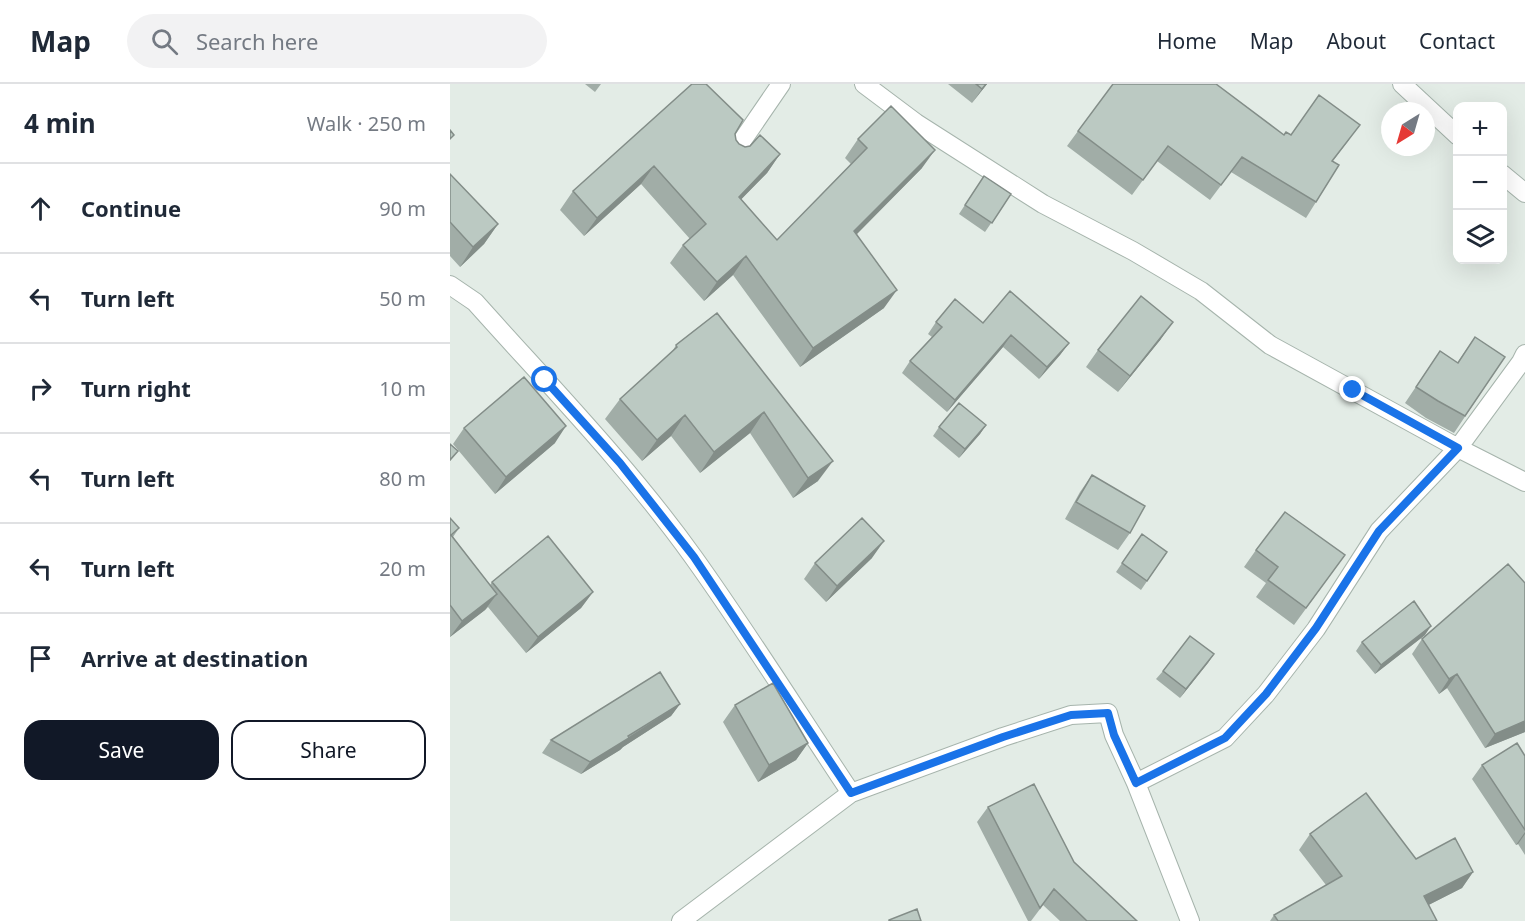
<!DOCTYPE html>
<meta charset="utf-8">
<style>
:root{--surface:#fff;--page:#f2f2f3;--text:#1f2937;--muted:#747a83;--line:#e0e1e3;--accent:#111827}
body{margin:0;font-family:"Noto Sans",sans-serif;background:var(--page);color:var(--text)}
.controls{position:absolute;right:18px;top:18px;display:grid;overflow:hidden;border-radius:12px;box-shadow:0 6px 24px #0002}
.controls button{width:54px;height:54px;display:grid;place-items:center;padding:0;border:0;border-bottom:2px solid var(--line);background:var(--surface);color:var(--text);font:30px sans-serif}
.compass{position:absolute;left:931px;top:18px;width:54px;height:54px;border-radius:50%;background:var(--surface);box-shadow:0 6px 24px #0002;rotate:217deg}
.stop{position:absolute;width:18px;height:18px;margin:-14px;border:4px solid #1a73e8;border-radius:50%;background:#fff}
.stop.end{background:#1a73e8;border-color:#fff;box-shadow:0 2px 6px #0008}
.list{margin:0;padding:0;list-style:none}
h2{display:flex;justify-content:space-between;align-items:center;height:78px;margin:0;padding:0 24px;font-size:26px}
h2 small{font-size:20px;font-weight:400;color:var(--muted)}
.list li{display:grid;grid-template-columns:39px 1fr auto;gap:18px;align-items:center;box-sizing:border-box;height:90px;padding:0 24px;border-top:2px solid var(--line)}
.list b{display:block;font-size:22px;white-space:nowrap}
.list em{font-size:20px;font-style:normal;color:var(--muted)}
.actions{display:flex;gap:12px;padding:18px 24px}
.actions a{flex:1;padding:14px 0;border:2px solid var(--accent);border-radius:18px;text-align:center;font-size:21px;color:var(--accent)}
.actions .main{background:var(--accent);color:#fff}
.icon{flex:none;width:33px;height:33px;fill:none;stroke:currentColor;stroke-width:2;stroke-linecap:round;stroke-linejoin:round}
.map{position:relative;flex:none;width:1075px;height:837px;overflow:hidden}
header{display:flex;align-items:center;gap:36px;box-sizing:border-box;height:84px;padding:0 30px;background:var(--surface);border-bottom:2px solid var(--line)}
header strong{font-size:28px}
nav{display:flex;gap:33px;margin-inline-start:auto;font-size:21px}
.search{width:420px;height:54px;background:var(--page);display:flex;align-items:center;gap:15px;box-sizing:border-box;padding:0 21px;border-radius:33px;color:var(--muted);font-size:22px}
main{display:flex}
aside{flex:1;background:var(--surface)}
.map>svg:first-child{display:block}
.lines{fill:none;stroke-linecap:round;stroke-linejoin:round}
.street-casing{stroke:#a6b4ac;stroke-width:20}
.street{stroke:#fff;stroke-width:18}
.wall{fill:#a1ada7}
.shaded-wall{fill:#838d88}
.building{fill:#bbc9c2;stroke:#838d88;stroke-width:1.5}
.route{stroke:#1a73e8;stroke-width:8}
</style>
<header>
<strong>Map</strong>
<div class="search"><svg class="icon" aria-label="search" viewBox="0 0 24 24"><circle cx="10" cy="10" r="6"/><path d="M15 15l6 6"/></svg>Search here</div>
<nav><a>Home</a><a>Map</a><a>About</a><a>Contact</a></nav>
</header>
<main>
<aside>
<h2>4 min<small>Walk · 250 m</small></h2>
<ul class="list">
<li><svg class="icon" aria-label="ahead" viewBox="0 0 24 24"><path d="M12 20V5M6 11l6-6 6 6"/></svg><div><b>Continue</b></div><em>90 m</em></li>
<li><svg class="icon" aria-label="left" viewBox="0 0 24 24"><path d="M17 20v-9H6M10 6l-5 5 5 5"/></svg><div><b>Turn left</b></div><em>50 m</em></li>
<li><svg class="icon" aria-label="right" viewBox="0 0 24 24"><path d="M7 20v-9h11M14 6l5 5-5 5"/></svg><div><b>Turn right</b></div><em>10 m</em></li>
<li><svg class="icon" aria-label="left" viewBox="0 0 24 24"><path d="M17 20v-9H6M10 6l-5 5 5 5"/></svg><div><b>Turn left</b></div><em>80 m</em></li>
<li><svg class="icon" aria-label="left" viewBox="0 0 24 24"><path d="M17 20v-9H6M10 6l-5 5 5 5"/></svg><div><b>Turn left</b></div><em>20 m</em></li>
<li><svg class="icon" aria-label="arrive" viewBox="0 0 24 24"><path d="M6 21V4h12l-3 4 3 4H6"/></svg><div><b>Arrive at destination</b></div></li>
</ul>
<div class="actions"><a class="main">Save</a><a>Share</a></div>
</aside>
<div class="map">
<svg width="1075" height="837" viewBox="0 0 1075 837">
<rect width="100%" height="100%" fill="#e3ece6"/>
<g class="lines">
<!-- street casing -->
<g class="street-casing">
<path id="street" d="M 414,0 L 466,39 L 593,120 L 683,167 L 751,207 L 820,261 L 1008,364 L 1075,398
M 952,0 L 1008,52
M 283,70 L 331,0
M 1052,90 L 1075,109
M 0,201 L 25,218 C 100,302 179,383 244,474 C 299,551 349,631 401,709
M 686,699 L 775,654 L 816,610 L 866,545 L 929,447 L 1008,364 L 1071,278 L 1075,270
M 231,837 L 401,709 L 553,653 L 621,631 L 658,629 L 664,651 L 686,699 L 740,837"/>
</g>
<!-- street -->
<use href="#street" class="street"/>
</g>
<!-- wall -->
<path class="wall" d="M 135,0 L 151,0 L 145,8 Z
M 498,0 L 537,0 L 522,19 Z
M 628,47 L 834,50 L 899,56 L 883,77 L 866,118 L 856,134 L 781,88 L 760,116 L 707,77 L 682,111 L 617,62 Z
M 285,50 L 286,56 L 289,60 L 295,63 L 330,70 L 317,89 L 291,115 L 327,156 L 401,80 L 395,74 L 408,55 L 472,84 L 407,150 L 434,224 L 350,283 L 283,191 L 254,217 L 220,179 L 233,161 L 240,155 L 191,100 L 134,152 L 110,126 L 123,107 Z
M 0,90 L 48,140 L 34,160 L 10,183 L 0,172 Z
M 534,92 L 561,110 L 535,148 L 509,130 Z
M 267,229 L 368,397 L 343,414 L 300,349 L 250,389 L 221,352 L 192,377 L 155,335 L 170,315 L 222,268 L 226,261 Z
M 486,238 L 533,239 L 619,259 L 610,271 L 589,295 L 553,263 L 497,328 L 452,289 L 460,277 L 482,253 L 478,250 Z
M 1025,253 L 1055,273 L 1004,349 L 976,334 L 955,319 L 990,267 L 1007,279 Z
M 711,255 L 668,308 L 636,283 L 648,266 Z
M 536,341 L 530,350 L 509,374 L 483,352 L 489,343 Z
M 14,344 L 105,359 L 45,410 L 3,360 Z
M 642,391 L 680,449 L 668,466 L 615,435 L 630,408 Z
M 0,434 L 9,444 L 3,453 L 40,501 L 42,498 L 143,508 L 131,524 L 76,569 L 38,523 L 35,526 L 0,553 Z
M 692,450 L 717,468 L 691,506 L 666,488 Z
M 806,466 L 895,471 L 844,541 L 806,513 L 816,499 L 794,483 Z
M 422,474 L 376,518 L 354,495 L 365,479 Z
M 975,551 L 925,590 L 906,567 L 912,558 Z
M 972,555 L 1075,648 L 1035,664 L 997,604 L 989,610 L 962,570 Z
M 764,570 L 730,614 L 706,595 L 713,587 Z
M 230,620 L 221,632 L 173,663 L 170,666 L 131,690 L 92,669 L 101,656 Z
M 285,621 L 358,659 L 346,676 L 308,698 L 273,638 Z
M 1075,672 L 1075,771 L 1068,760 L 1066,761 L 1022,695 L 1032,681 Z
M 538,723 L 624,778 L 687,837 L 610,837 L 593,821 L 581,837 L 578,837 L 527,738 Z
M 860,750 L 966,775 L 1023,788 L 1012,804 L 978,821 L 987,837 L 820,837 L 824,831 L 876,801 L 849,766 Z"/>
<!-- shaded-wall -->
<path class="shaded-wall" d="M 536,0 L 537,0 L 522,19 L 532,5 Z
M 485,66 L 472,84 L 391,166 L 404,147 Z
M 330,70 L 317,89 L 276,131 L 289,113 Z
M 204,82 L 191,100 L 134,152 L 147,134 Z
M 48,140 L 34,160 L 10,183 L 23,163 Z
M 296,172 L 283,191 L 254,217 L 267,198 Z
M 447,206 L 434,224 L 350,283 L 363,264 Z
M 723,238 L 711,255 L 668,308 L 680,292 Z
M 561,251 L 553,263 L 497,328 L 505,316 Z
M 619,259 L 610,271 L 589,295 L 597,283 Z
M 314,328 L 300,349 L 250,389 L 264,368 Z
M 235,331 L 221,352 L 192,377 L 207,356 Z
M 536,341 L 530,350 L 509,374 L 515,365 Z
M 116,342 L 105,359 L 45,410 L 56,393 Z
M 383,377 L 368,397 L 343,414 L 358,394 Z
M 434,457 L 422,474 L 376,518 L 387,502 Z
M 143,508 L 131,524 L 76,569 L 88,553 Z
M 47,510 L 35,526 L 0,553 L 12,537 Z
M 981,542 L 975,551 L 925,590 L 931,581 Z
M 764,570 L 758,579 L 730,614 L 736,605 Z
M 1007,590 L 997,604 L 989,610 L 999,595 Z
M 230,620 L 221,632 L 173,663 L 170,666 L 131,690 L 140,678 Z
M 1075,637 L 1075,648 L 1035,664 L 1045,650 Z
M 358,659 L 346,676 L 308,698 L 319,681 Z
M 1075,748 L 1075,750 L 1068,760 L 1066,761 Z
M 1023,788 L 1012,804 L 963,829 L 974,812 Z"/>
<!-- building -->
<path class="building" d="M 242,0 L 256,0 L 293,36 L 285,50 L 286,56 L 289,60 L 295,63 L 300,62 L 310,51 L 330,70 L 289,113 L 327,156 L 417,64 L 408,55 L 441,22 L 485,66 L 404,147 L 447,206 L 363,264 L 296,172 L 267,198 L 233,161 L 256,140 L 204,82 L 147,134 L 123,107 Z
M 526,0 L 536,0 L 532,5 Z
M 663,0 L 766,0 L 834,51 L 836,48 L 841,51 L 869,11 L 910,41 L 882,77 L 889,81 L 866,118 L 792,73 L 771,101 L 718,62 L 693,96 L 628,47 Z
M 0,46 L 4,51 L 0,55 Z
M 0,90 L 48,140 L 23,163 L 0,138 Z
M 534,92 L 561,110 L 542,139 L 515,121 Z
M 560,207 L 619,259 L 597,283 L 561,251 L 505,316 L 460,277 L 492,243 L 486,238 L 505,215 L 533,239 Z
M 691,212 L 723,238 L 680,292 L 648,266 Z
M 267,229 L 383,377 L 358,394 L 314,328 L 264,368 L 235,331 L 207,356 L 170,315 L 227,263 L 226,261 Z
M 1025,253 L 1055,273 L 1015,332 L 988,317 L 966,303 L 990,267 L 1008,279 Z
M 74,293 L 116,342 L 56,393 L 14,344 Z
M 509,319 L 536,341 L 515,365 L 489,343 Z
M 0,360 L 8,367 L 0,376 Z
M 642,391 L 695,422 L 680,449 L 626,418 Z
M 835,428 L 895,471 L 856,524 L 818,496 L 828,483 L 806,466 Z
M 0,434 L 9,444 L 1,451 L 47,510 L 12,537 L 0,521 Z
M 412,434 L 434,457 L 387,502 L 365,479 Z
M 692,450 L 717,468 L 697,497 L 672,479 Z
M 98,452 L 143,508 L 88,553 L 42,498 Z
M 1058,480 L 1075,499 L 1075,637 L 1045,650 L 1007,590 L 999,595 L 972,555 Z
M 964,517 L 981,542 L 931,581 L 912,558 Z
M 740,552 L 764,570 L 736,605 L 713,587 Z
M 210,588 L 230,620 L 178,652 L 179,654 L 140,678 L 101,656 Z
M 323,599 L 358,659 L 319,681 L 285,621 Z
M 1067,659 L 1075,672 L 1075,746 L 1032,681 Z
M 584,700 L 624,778 L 687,837 L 637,837 L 604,805 L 590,824 L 538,723 Z
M 916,709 L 966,775 L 1005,754 L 1023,788 L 974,812 L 987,837 L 828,837 L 824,831 L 892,792 L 860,750 Z
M 467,825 L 471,837 L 439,837 L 439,836 Z"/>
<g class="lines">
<!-- route -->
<path class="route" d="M 95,296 L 170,379 L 244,473 L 401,709 L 553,653 L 621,631 L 658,629 L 664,651 L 686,699 L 775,654 L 816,610 L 866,544 L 929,447 L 1008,364 L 903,306"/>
</g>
</svg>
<div class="controls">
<button>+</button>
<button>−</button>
<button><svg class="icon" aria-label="layers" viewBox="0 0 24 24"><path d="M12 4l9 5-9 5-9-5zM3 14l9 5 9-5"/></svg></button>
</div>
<svg class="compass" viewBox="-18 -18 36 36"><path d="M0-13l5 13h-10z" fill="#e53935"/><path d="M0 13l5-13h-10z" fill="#747a83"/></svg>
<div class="stop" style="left:95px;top:296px"></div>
<div class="stop end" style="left:903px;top:306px"></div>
</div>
</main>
